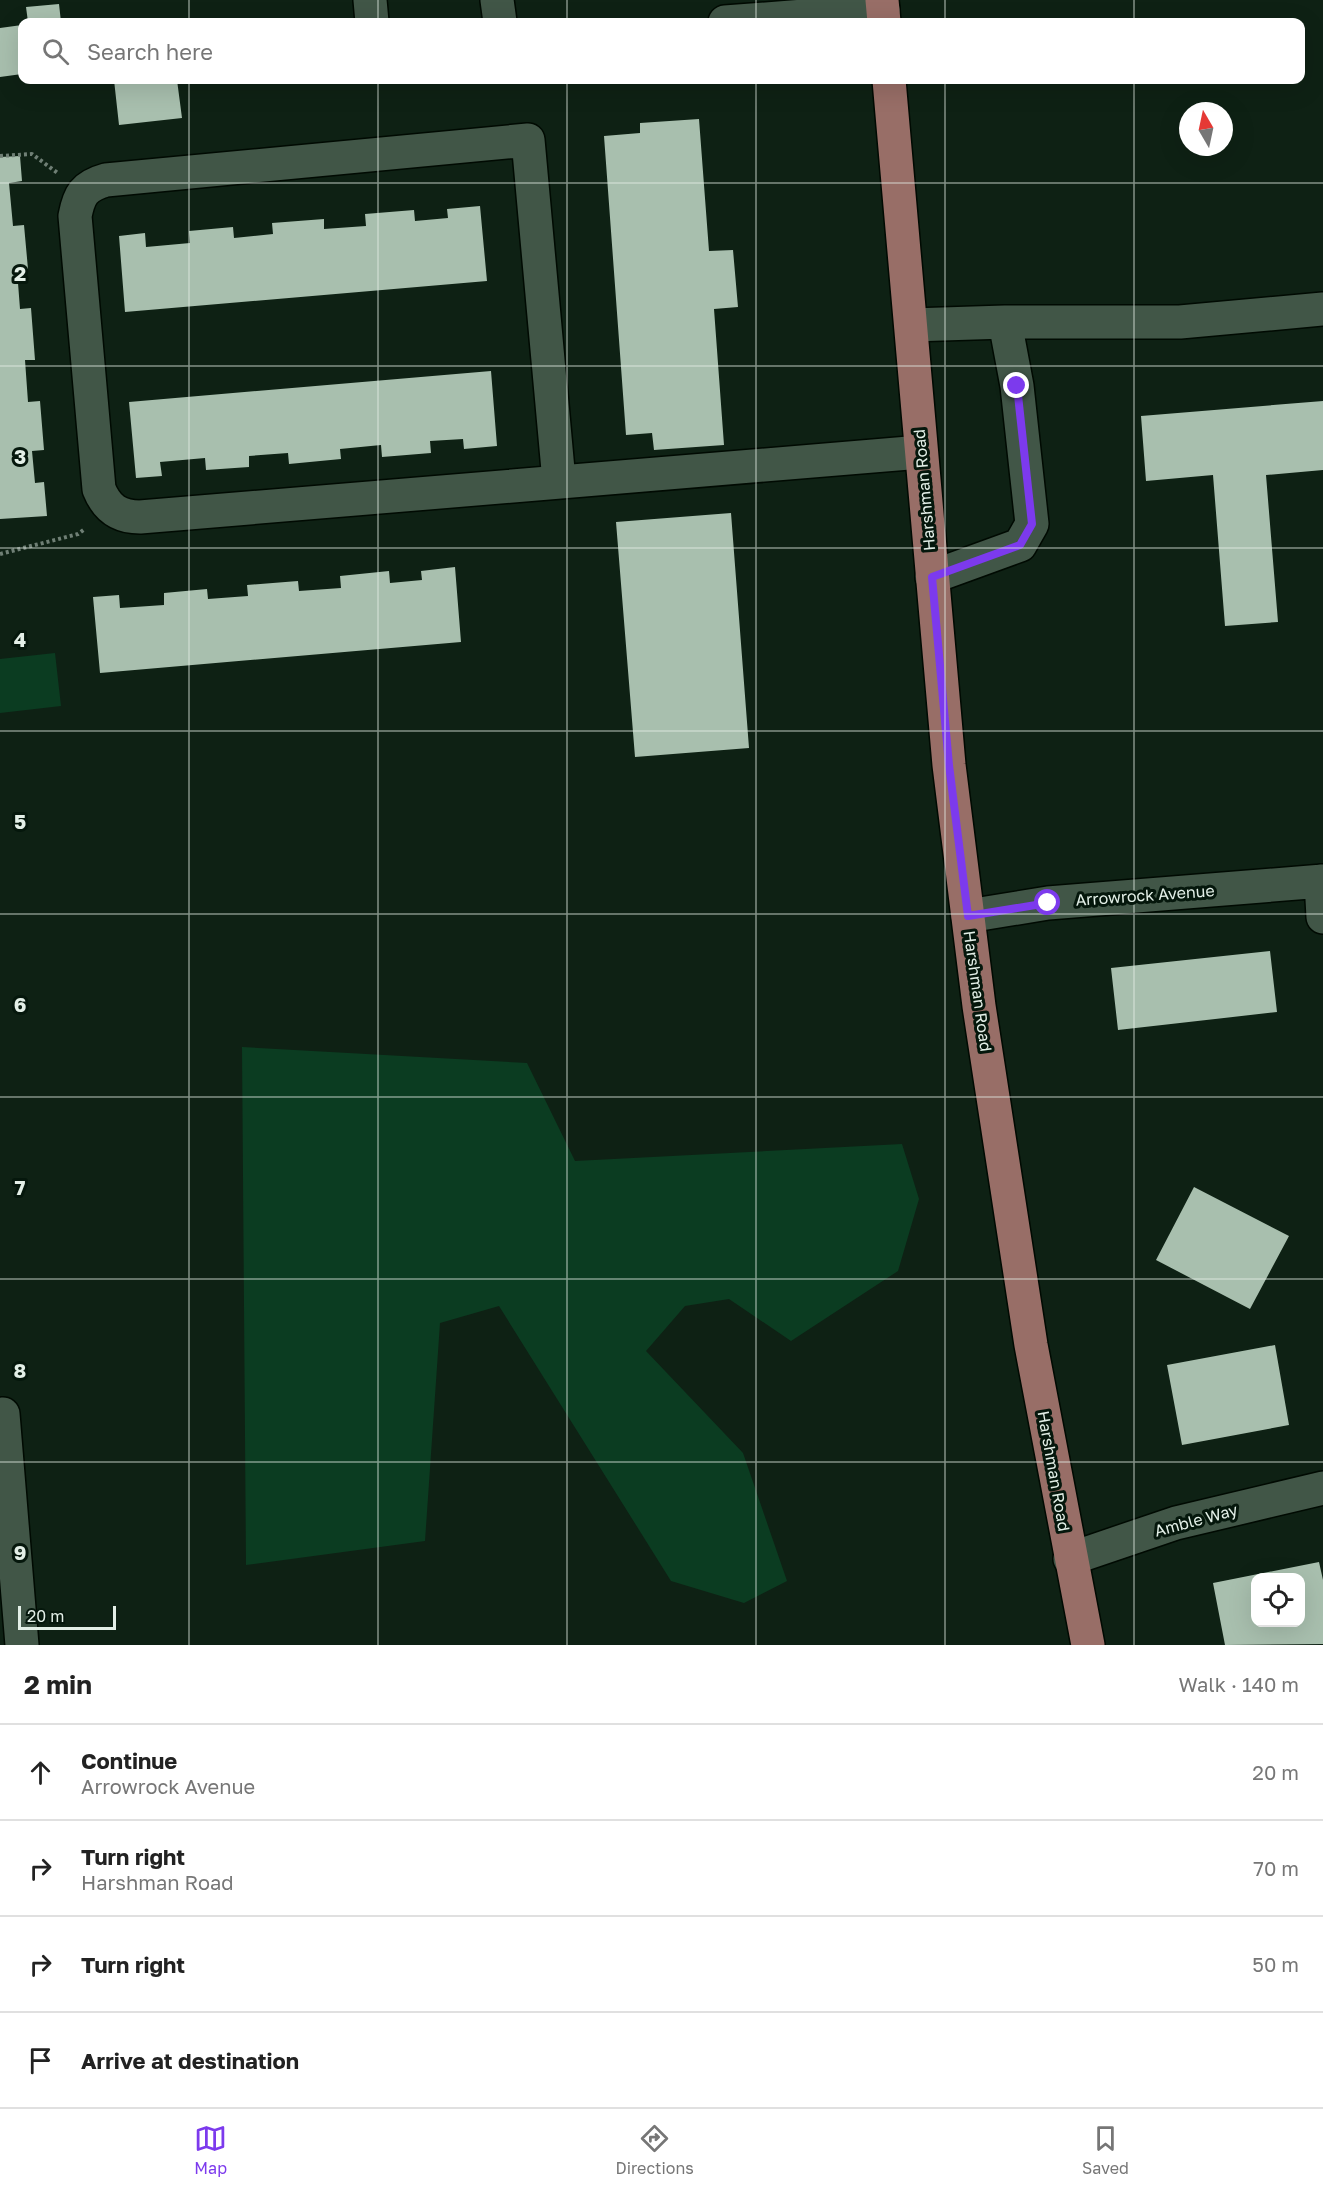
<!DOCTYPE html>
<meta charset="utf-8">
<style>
:root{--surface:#fff;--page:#f2f2f2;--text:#222;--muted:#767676;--line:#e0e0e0;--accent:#7c3aed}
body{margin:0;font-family:"Golos Text",sans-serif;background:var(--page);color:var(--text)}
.controls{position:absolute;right:18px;bottom:18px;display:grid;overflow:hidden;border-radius:12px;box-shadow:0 6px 24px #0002}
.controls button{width:54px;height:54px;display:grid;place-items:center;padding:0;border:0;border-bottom:2px solid var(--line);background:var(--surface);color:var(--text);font:30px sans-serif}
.compass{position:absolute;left:1179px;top:102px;width:54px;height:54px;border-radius:50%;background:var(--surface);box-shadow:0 6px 24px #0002;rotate:351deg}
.scale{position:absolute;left:18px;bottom:15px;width:98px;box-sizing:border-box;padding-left:6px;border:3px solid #e3efe7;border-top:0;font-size:16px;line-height:21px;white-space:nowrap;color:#e3efe7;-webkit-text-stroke:4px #05170c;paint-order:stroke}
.stop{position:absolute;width:18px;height:18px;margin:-14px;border:4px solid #7c3aed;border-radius:50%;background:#fff}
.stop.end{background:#7c3aed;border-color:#fff;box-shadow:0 2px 6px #0008}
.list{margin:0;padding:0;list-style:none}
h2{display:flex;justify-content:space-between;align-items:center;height:78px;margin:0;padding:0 24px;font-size:26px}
h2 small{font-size:20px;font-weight:400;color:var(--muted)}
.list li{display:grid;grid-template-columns:39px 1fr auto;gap:18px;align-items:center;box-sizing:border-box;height:96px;padding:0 24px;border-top:2px solid var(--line)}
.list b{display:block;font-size:22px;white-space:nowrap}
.list p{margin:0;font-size:20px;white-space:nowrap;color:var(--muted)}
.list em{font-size:20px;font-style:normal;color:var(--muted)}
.icon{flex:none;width:33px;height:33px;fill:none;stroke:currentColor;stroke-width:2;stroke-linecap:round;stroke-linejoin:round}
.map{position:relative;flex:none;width:1323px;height:1645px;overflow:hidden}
.search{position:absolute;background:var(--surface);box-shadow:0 6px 24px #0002;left:18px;right:18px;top:18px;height:66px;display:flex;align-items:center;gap:15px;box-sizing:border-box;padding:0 21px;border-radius:12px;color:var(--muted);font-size:22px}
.sheet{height:462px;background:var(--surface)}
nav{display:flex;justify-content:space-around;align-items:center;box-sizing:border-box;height:84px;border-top:2px solid var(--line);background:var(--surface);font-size:16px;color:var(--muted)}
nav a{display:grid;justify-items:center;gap:3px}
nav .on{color:var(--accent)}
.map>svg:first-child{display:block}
.green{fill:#0b3c21}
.building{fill:#a8bfae;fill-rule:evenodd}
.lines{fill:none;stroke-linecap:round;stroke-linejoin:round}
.minor-casing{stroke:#000a02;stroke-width:36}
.major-casing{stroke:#000a02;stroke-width:36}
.path{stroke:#6f7f75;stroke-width:4;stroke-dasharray:3 3;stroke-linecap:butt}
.minor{stroke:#415647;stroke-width:33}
.major{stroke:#986e67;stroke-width:33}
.route{stroke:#7c3aed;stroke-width:8}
.grid{fill:none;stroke:#e3efe7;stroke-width:1.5;stroke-opacity:0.55}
.labels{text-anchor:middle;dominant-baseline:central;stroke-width:6;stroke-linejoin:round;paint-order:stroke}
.street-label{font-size:16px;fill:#e3efe7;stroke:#05170c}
.grid-label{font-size:20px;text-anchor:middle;font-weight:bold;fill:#e3efe7;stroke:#05170c;stroke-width:6;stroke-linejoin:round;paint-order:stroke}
</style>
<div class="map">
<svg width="1323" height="1645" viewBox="0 0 1323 1645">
<rect width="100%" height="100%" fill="#0e2114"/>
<!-- green -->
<path class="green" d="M 55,653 L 61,706 L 0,713 L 0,659 Z
M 242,1047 L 527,1063 L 575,1161 L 902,1144 L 919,1199 L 898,1271 L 791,1341 L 729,1299 L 685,1306 L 646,1351 L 743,1453 L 787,1581 L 744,1603 L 671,1581 L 499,1306 L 440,1323 L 425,1541 L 246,1565 Z"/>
<!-- building -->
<path class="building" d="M 59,4 L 61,22 L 28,22 L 26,7 Z
M 22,25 L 22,74 L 0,77 L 0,28 Z
M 114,80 L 177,80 L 182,118 L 119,125 Z
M 699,119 L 709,251 L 733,250 L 738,307 L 714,309 L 724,445 L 654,450 L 652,433 L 626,435 L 604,136 L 640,133 L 640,123 Z
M 20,156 L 22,181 L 9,183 L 13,226 L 24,225 L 28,269 L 17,270 L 20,309 L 31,308 L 35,360 L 25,360 L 28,402 L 40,401 L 44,450 L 32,451 L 35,483 L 44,482 L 47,516 L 0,519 L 0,157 Z
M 480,206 L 487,281 L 125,312 L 119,236 L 145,233 L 146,247 L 190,243 L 189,231 L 233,227 L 234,238 L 273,234 L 272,223 L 324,219 L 324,229 L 366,226 L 365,214 L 414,210 L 415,221 L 448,218 L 447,209 Z
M 491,371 L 497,446 L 464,449 L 463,439 L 430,441 L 431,453 L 382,457 L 381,445 L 340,449 L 341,459 L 289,464 L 288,453 L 249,456 L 249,467 L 206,470 L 205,458 L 160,462 L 162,476 L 136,478 L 129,402 Z
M 1323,401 L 1323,470 L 1266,475 L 1278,622 L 1225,626 L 1213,475 L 1146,481 L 1141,416 Z
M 731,513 L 749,748 L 635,757 L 616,522 Z
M 455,567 L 461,642 L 100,673 L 93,597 L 119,595 L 120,608 L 164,605 L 164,593 L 207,589 L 208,599 L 248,596 L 247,585 L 298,581 L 299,591 L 341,588 L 340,576 L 389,571 L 390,583 L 422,580 L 421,571 Z
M 1270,951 L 1277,1012 L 1118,1030 L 1111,968 Z
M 1194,1187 L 1289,1236 L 1250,1309 L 1156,1260 Z
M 1275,1345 L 1289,1425 L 1182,1445 L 1167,1365 Z
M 1319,1562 L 1323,1580 L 1323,1644 L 1225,1645 L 1213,1583 ZM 1256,1578 L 1300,1578 L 1300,1622 L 1256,1622 Z"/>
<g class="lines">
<!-- minor casing -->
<g class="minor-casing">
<path id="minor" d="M 370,0 L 372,22
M 497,0 L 500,22
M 725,22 L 883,10
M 911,325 L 1005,322 L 1180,322 L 1323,309
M 559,481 L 528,140 L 106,180 C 84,186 79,195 75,216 L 99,489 C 107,509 119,517 140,517 L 921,452
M 932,577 L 1020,545 L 1032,524 L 1017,386 L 1005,322
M 1321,881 L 1323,917
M 968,916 L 1048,903 L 1323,881
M 3,1414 L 22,1645
M 1070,1559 L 1176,1523 L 1323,1488"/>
</g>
<!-- major casing -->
<g class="major-casing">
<path id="major" d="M 882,0 L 884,22
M 889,80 L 949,765 L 979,1006 L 1031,1345 L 1088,1645"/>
</g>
<!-- path -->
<path class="path" d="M 0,156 L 32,154 L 59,174
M 0,554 L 78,534 L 85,529"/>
<!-- minor -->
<use href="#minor" class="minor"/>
<!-- major -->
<use href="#major" class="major"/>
</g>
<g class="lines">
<!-- route -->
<path class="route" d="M 1017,386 L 1032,524 L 1020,545 L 932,577 L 949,765 L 968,916 L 1048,903"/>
</g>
<!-- grid -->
<path class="grid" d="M 189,0 L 189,22M 378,0 L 378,22M 567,0 L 567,22M 756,0 L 756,22M 945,0 L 945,22M 1134,0 L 1134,22M 189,80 L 189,1645M 378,80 L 378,1645M 567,80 L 567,1645M 756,80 L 756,1645M 945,80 L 945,1645M 1134,80 L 1134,1645M 0,183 L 1323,183M 0,366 L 1323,366M 0,548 L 1323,548M 0,731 L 1323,731M 0,914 L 1323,914M 0,1097 L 1323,1097M 0,1279 L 1323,1279M 0,1462 L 1323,1462"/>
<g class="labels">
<!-- street labels -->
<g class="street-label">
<text transform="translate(924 490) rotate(-95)">Harshman Road</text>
<text transform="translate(1145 895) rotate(-4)">Arrowrock Avenue</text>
<text transform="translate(978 991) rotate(82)">Harshman Road</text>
<text transform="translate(1054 1471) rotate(80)">Harshman Road</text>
<text transform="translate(1196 1520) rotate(-15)">Amble Way</text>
</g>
</g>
<g class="grid-label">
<text x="20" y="281">2</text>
<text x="20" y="464">3</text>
<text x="20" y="647">4</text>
<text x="20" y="829">5</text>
<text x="20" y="1012">6</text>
<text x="20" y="1195">7</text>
<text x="20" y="1378">8</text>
<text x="20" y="1560">9</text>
</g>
</svg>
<div class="controls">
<button><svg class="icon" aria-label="locate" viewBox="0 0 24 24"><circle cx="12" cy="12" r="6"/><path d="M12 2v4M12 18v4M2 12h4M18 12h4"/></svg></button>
</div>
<svg class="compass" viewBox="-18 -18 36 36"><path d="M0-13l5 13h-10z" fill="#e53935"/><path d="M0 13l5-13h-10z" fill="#767676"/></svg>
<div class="scale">20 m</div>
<div class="stop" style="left:1048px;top:903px"></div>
<div class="stop end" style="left:1017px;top:386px"></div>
<div class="search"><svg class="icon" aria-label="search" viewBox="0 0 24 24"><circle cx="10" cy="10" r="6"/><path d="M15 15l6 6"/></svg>Search here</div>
</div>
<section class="sheet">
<h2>2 min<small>Walk · 140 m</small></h2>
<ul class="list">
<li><svg class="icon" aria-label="ahead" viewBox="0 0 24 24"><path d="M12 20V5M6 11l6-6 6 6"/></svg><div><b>Continue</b><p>Arrowrock Avenue</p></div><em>20 m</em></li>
<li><svg class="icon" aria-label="right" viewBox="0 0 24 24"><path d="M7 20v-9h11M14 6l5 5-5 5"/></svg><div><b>Turn right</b><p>Harshman Road</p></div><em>70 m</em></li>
<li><svg class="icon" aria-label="right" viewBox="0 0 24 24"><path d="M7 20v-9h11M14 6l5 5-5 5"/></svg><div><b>Turn right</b></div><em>50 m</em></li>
<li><svg class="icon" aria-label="arrive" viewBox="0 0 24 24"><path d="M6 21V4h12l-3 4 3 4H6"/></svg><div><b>Arrive at destination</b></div></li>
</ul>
</section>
<nav>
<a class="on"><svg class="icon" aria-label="map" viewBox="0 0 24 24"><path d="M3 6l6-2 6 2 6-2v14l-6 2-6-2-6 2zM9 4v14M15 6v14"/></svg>Map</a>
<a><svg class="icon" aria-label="directions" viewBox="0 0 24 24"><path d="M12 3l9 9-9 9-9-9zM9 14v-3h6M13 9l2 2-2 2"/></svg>Directions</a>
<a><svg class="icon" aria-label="saved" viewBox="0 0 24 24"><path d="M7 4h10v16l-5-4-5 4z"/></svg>Saved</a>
</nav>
